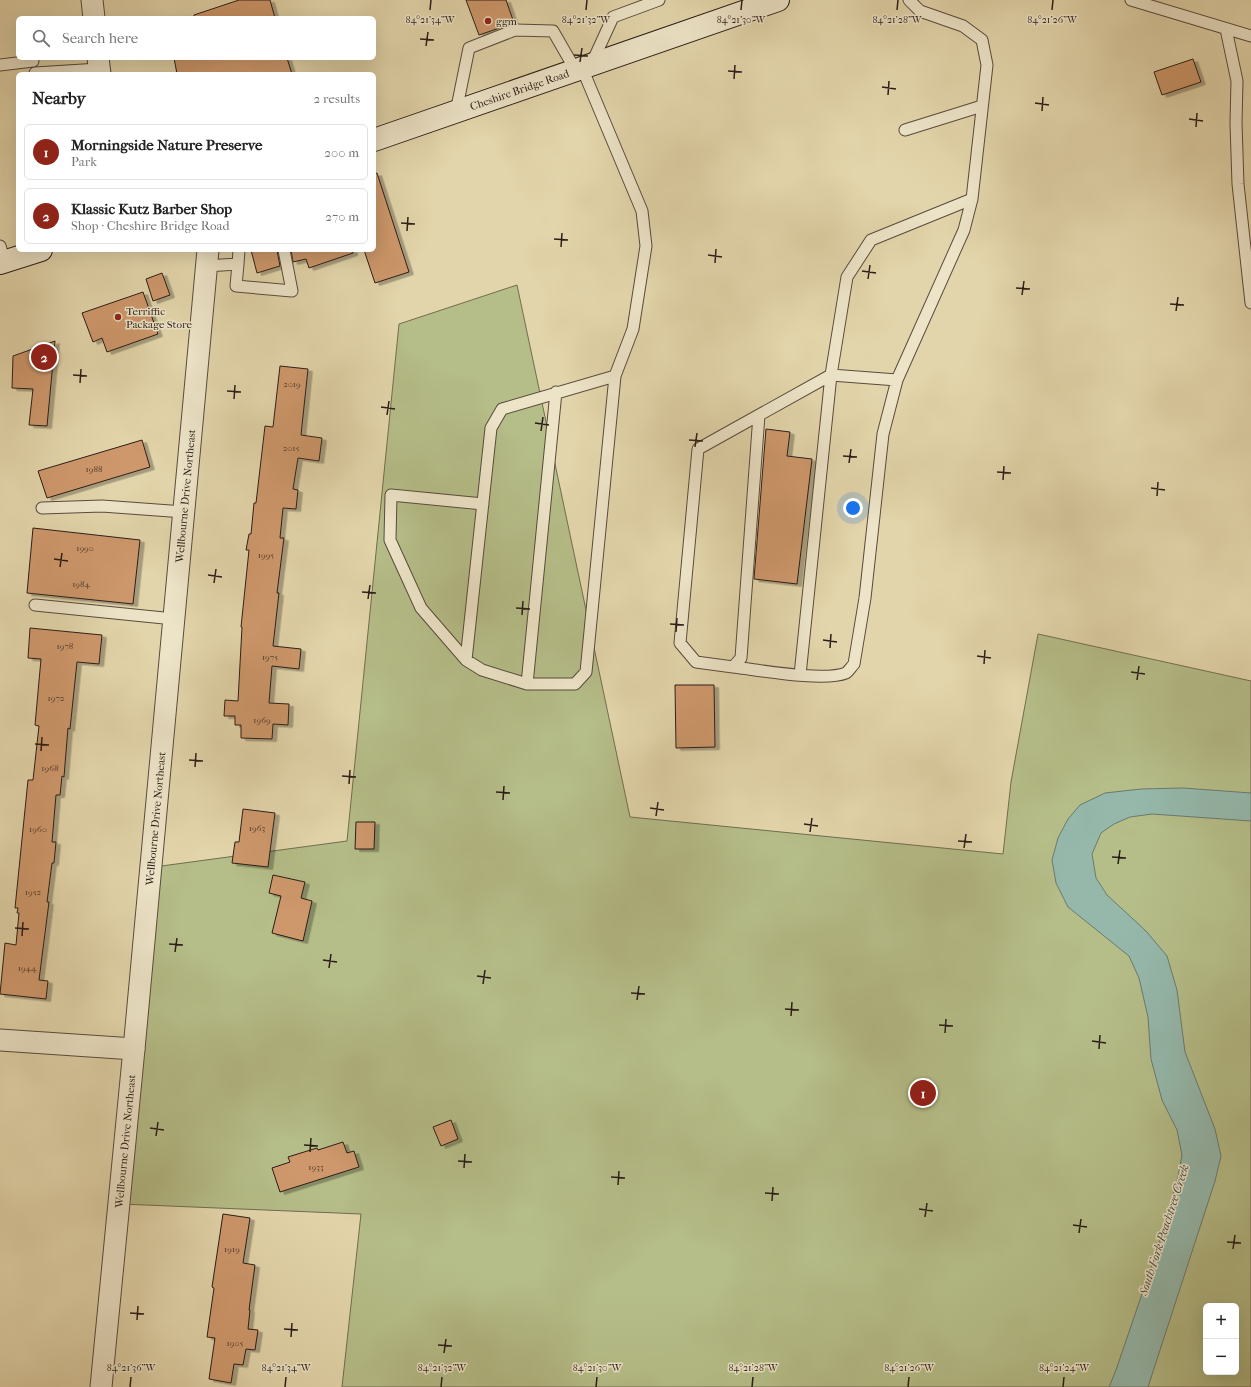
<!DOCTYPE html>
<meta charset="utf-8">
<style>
:root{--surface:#fff;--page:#f2f2f2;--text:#222;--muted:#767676;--line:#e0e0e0;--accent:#8f2418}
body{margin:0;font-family:"IM FELL French Canon",serif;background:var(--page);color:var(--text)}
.controls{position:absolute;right:12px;bottom:12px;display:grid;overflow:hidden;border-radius:6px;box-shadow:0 4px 16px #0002}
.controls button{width:36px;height:36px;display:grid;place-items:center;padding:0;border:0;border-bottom:1px solid var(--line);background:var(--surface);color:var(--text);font:20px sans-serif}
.you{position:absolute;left:853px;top:508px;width:14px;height:14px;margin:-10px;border:3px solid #fff;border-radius:50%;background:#1a73e8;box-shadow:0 0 0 6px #1a73e833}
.badge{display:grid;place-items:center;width:26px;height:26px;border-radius:50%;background:var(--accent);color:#fff;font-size:13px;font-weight:700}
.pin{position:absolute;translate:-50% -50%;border:2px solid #fff;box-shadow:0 1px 4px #0006}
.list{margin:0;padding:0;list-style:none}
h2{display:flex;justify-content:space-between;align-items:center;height:52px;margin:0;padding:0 16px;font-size:17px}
h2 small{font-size:13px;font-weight:400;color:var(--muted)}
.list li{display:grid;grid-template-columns:26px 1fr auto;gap:12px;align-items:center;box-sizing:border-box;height:56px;margin:0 8px 8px;padding:0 8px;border:1px solid var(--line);border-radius:6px}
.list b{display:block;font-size:15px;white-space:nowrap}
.list p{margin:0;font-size:13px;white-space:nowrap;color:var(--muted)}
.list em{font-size:13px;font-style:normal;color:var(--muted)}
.icon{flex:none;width:22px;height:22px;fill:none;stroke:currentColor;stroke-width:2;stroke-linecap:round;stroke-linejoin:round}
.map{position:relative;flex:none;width:1251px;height:1387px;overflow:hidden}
.search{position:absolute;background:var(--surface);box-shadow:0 4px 16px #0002;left:16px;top:16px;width:360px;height:44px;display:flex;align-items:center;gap:10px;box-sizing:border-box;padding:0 14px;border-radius:6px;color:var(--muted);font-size:15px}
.panel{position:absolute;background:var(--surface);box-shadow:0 4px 16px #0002;left:16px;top:72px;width:360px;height:180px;border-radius:6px}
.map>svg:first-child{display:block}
.green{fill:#b5bd88;stroke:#706d50;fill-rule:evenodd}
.water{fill:#95b8ab;stroke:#6a7a70}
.building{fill:#ce986c;stroke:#2a1d18;filter:url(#shadow)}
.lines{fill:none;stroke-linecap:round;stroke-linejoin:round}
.lane-casing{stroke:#584b3d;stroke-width:13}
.street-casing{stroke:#584b3d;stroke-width:23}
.secondary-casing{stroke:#2a1d18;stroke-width:24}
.lane{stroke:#ede4c8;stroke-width:11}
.street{stroke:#ede4c8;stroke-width:21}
.secondary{stroke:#ede4c8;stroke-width:22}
.ticks{fill:none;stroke:#2a1d18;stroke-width:1.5}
.poi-dot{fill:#8f2418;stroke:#ede4c8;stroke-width:1.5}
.labels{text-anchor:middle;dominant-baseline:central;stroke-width:3;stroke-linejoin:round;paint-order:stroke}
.number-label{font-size:9px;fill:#533c2d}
.poi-label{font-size:11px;fill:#2a1d18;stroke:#ede4c8;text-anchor:start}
.street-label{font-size:11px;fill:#2a1d18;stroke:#ede4c8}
.water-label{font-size:12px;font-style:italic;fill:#4a4c44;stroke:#ede4c8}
.ticks-label{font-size:10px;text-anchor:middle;fill:#2a1d18;stroke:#ede4c8;stroke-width:3;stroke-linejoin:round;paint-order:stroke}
</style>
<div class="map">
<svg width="1251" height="1387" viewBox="0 0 1251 1387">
<defs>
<filter id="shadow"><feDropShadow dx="4.5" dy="2.5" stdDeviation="0" flood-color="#0004"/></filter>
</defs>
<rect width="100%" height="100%" fill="#e3d5ab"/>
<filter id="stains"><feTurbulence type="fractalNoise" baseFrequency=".005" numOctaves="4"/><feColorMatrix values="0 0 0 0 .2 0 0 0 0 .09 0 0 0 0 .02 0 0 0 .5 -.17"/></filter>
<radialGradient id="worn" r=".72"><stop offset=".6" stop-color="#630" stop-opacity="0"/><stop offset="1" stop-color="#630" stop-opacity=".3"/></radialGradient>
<!-- green -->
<path class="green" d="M 517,285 L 630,817 L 1003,854 L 1011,782 L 1038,634 L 1251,681 L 1251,1387 L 342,1387 L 361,1214 L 121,1204 L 154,867 L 347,841 L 399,324 ZM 1206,1306 L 1236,1306 L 1236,1372 L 1206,1372 Z"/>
<!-- water -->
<path class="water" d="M 1183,788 L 1251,793 L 1251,821 L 1152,814 L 1130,817 L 1114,824 L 1101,833 L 1092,854 L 1096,878 L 1107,895 L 1146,931 L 1167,956 L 1177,990 L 1185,1052 L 1215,1129 L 1221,1156 L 1215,1181 L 1148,1387 L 1109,1387 L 1116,1370 L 1158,1247 L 1178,1177 L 1182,1155 L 1177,1130 L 1162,1100 L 1151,1059 L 1148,1017 L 1139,978 L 1129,956 L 1068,907 L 1056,883 L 1052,860 L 1058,838 L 1068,819 L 1080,805 L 1105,793 L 1141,789 Z"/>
<!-- building -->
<path class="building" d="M 239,0 L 270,0 L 275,18 L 194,18 L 194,15 Z
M 466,0 L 506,0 L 514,23 L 479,35 Z
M 174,58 L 287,58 L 292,74 L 177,74 Z
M 1193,59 L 1201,82 L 1162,95 L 1154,72 Z
M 377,173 L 409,272 L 375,283 L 364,250 L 374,250 L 374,174 Z
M 251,250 L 277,250 L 280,266 L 257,273 Z
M 291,250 L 353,250 L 353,253 L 309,268 L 306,259 L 293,262 Z
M 162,273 L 170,295 L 153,301 L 146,279 Z
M 143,292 L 158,334 L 107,352 L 102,338 L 93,342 L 82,313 Z
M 55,341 L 47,426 L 29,425 L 33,389 L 12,388 L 13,356 Z
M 280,366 L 308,369 L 301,435 L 322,438 L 319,461 L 298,458 L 293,489 L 298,490 L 296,509 L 283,508 L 280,538 L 284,538 L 277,593 L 279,593 L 273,646 L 301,649 L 299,669 L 272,666 L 269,703 L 289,704 L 288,725 L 273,724 L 272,739 L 241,738 L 241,725 L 235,725 L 235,716 L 224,716 L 225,700 L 238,701 L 242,627 L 241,627 L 249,550 L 246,550 L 249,534 L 251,534 L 254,503 L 256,503 L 265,426 L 273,427 Z
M 766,429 L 790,432 L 787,456 L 812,459 L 797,584 L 754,579 Z
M 142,440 L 150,467 L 47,498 L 38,471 Z
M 33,528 L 140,540 L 133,604 L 27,593 Z
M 30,628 L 102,635 L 99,664 L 77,662 L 70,729 L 68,728 L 64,777 L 62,776 L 60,795 L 56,795 L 52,842 L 56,842 L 54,863 L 52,863 L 47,902 L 49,902 L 39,980 L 48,981 L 46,999 L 0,994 L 5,943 L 16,945 L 19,913 L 17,913 L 18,908 L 15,908 L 28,780 L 33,780 L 39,726 L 35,725 L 41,659 L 28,658 Z
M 675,685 L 714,685 L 715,747 L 676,748 Z
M 243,809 L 275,813 L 268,867 L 232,863 L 235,842 L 239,842 Z
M 356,822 L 375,822 L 374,849 L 355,849 Z
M 273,875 L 305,882 L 301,898 L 312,901 L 303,941 L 272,933 L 281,896 L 269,893 Z
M 451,1120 L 458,1139 L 441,1146 L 433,1127 Z
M 343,1142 L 347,1153 L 354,1151 L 359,1167 L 280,1192 L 272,1168 L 290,1162 L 288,1157 L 317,1148 L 318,1150 Z
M 223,1214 L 250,1218 L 243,1263 L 255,1265 L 249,1310 L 250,1310 L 248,1329 L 258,1330 L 255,1350 L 246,1349 L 243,1365 L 234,1364 L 231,1383 L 209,1379 L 215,1338 L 207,1337 L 214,1288 L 212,1287 Z"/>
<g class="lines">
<!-- lane casing -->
<g class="lane-casing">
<path id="lane" d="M 1131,0 L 1251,36
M 1226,29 L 1237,81 L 1236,123 L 1238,184 L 1251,303
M 0,65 L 33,61
M 591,65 L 613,17 L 659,0
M 35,73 L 99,69
M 456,112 L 469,48 L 515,30 L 553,31 L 576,71
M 905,130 L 982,106
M 0,246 L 5,262
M 238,264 L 239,250
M 206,266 L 238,264 L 236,286 L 292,291 L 284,250
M 759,415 L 741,658 L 733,667 L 696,662 L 680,643 L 698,449 L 831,375 L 897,380
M 483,504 L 391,495 L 390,540 L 421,608 L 466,660 L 482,670 L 527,684 L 575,684 L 586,672 L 615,376 L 633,329 L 646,246 L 642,211 L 582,68
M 42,508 L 102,506 L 184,512
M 35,605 L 174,619
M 466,660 L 491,428 L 502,409 L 615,376
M 733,667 C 759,670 824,682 846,673 C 849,671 851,667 854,664 L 865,598 L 883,434 L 897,380 L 964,230 L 972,199 L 987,65 L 982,40 L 963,26 L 920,11 L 909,0
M 800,675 L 831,375 L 847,277 L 871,240 L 972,199
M 527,684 L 556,392"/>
</g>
<!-- street casing -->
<g class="street-casing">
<g id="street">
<path d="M 92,0 L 94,18"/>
<path d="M 98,58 L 100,74"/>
<path d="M 0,1040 L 134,1049"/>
<path id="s1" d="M 101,1387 L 134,1049 L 208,250"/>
</g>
</g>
<!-- secondary casing -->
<g class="secondary-casing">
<g id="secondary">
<path id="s2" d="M 374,140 L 778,0"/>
<path d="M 0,263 L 41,250"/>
</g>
</g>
<!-- lane -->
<use href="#lane" class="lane"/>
<!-- street -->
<use href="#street" class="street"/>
<!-- secondary -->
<use href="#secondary" class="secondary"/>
</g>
<!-- ticks -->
<path class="ticks" d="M 430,10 L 431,0M 586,10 L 587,0M 741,10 L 742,0M 897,10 L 898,0M 1052,10 L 1053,0M 420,39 L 434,40M 426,46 L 428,32M 574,55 L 588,56M 580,62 L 582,48M 728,71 L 742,72M 734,79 L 735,65M 882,87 L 896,89M 888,95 L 889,81M 1035,103 L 1049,105M 1042,111 L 1043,97M 1189,119 L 1203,121M 1196,127 L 1197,113M 401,223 L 415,224M 407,231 L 408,217M 554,239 L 568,240M 561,247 L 562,233M 708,255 L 722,257M 715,263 L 716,249M 862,271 L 876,273M 868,279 L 870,265M 1016,288 L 1030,289M 1022,295 L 1024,281M 1170,304 L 1184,305M 1176,311 L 1178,297M 73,375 L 87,376M 80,383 L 81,369M 227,391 L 241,392M 234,399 L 235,385M 381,407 L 395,409M 387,415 L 389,401M 535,423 L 549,425M 541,431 L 543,417M 689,440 L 703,441M 695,447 L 697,433M 843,456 L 857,457M 849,463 L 851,449M 997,472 L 1011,473M 1003,480 L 1004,466M 1151,488 L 1165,490M 1157,496 L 1158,482M 54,559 L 68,561M 60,567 L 62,553M 208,575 L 222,577M 214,583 L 216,569M 362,592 L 376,593M 368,599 L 370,585M 516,608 L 530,609M 522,615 L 523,601M 670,624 L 684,625M 676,632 L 677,618M 823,640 L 837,642M 830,648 L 831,634M 977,656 L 991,658M 984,664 L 985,650M 1131,672 L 1145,674M 1137,680 L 1139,666M 35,744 L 49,745M 41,751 L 42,737M 189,760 L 203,761M 195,767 L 196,753M 342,776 L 356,777M 349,784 L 350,770M 496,792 L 510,793M 503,800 L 504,786M 650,808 L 664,810M 656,816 L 658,802M 804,824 L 818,826M 810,832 L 812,818M 958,841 L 972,842M 964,848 L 966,834M 1112,857 L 1126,858M 1118,864 L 1120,850M 15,928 L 29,929M 22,936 L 23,922M 169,944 L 183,945M 175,952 L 177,938M 323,960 L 337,962M 329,968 L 331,954M 477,976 L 491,978M 483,984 L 485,970M 631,993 L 645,994M 637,1000 L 639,986M 785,1009 L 799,1010M 791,1016 L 792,1002M 939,1025 L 953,1026M 945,1033 L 946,1019M 1092,1041 L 1106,1043M 1099,1049 L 1100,1035M 150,1128 L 164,1130M 156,1136 L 158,1122M 304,1145 L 318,1146M 310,1152 L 311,1138M 458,1161 L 472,1162M 464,1168 L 465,1154M 611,1177 L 625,1178M 618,1185 L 619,1171M 765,1193 L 779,1194M 772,1201 L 773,1187M 919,1209 L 933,1211M 925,1217 L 927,1203M 1073,1225 L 1087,1227M 1079,1233 L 1081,1219M 1227,1242 L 1241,1243M 1233,1249 L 1235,1235M 130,1313 L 144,1314M 137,1320 L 138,1306M 284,1329 L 298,1330M 291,1337 L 292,1323M 438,1345 L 452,1346M 444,1353 L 446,1339M 130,1387 L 131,1377M 285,1387 L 286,1377M 441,1387 L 442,1377M 596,1387 L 597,1377M 752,1387 L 753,1377M 908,1387 L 909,1377M 1063,1387 L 1064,1377"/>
<!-- markers -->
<g class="poi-dot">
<circle cx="488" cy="21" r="4"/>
<circle cx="118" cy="317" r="4"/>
</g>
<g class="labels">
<!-- number labels -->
<g class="number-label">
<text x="292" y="384">2019</text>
<text x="291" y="448">2015</text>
<text x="94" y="469">1988</text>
<text x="85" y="548">1990</text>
<text x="266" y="555">1995</text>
<text x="81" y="584">1984</text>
<text x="65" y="646">1978</text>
<text x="270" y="657">1975</text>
<text x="56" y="698">1972</text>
<text x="262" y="720">1969</text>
<text x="50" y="768">1968</text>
<text x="257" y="828">1963</text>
<text x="38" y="829">1960</text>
<text x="33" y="892">1952</text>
<text x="27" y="968">1944</text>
<text x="316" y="1167">1933</text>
<text x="232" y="1249">1919</text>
<text x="235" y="1343">1905</text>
</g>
<!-- poi labels -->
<g class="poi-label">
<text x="496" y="21">ggm</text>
<text x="126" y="311">Terriffic<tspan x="126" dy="13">Package Store</tspan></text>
</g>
<!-- street labels -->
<g class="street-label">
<text stroke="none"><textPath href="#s2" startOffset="154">Cheshire Bridge Road</textPath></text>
<text stroke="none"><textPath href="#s1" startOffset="895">Wellbourne Drive Northeast</textPath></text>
<text stroke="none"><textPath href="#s1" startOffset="571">Wellbourne Drive Northeast</textPath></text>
<text stroke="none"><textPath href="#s1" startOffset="247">Wellbourne Drive Northeast</textPath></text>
</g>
<!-- water labels -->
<g class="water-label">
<text transform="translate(1164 1230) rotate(-72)">South Fork Peachtree Creek</text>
</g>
</g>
<g class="ticks-label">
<text x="430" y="23">84°21'34"W</text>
<text x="586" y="23">84°21'32"W</text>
<text x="741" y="23">84°21'30"W</text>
<text x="897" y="23">84°21'28"W</text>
<text x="1052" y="23">84°21'26"W</text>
<text x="131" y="1371">84°21'36"W</text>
<text x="286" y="1371">84°21'34"W</text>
<text x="442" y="1371">84°21'32"W</text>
<text x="597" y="1371">84°21'30"W</text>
<text x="753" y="1371">84°21'28"W</text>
<text x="909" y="1371">84°21'26"W</text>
<text x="1064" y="1371">84°21'24"W</text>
</g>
<rect width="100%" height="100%" filter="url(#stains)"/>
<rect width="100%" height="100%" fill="url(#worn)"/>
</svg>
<div class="controls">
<button>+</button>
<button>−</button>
</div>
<div class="you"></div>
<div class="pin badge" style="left:923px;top:1093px">1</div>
<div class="pin badge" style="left:44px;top:357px">2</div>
<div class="search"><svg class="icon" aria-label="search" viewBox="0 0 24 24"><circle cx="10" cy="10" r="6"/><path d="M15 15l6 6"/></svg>Search here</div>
<section class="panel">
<h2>Nearby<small>2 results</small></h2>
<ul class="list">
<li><span class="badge">1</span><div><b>Morningside Nature Preserve</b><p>Park</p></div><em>200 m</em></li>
<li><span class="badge">2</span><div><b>Klassic Kutz Barber Shop</b><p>Shop · Cheshire Bridge Road</p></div><em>270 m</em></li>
</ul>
</section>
</div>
